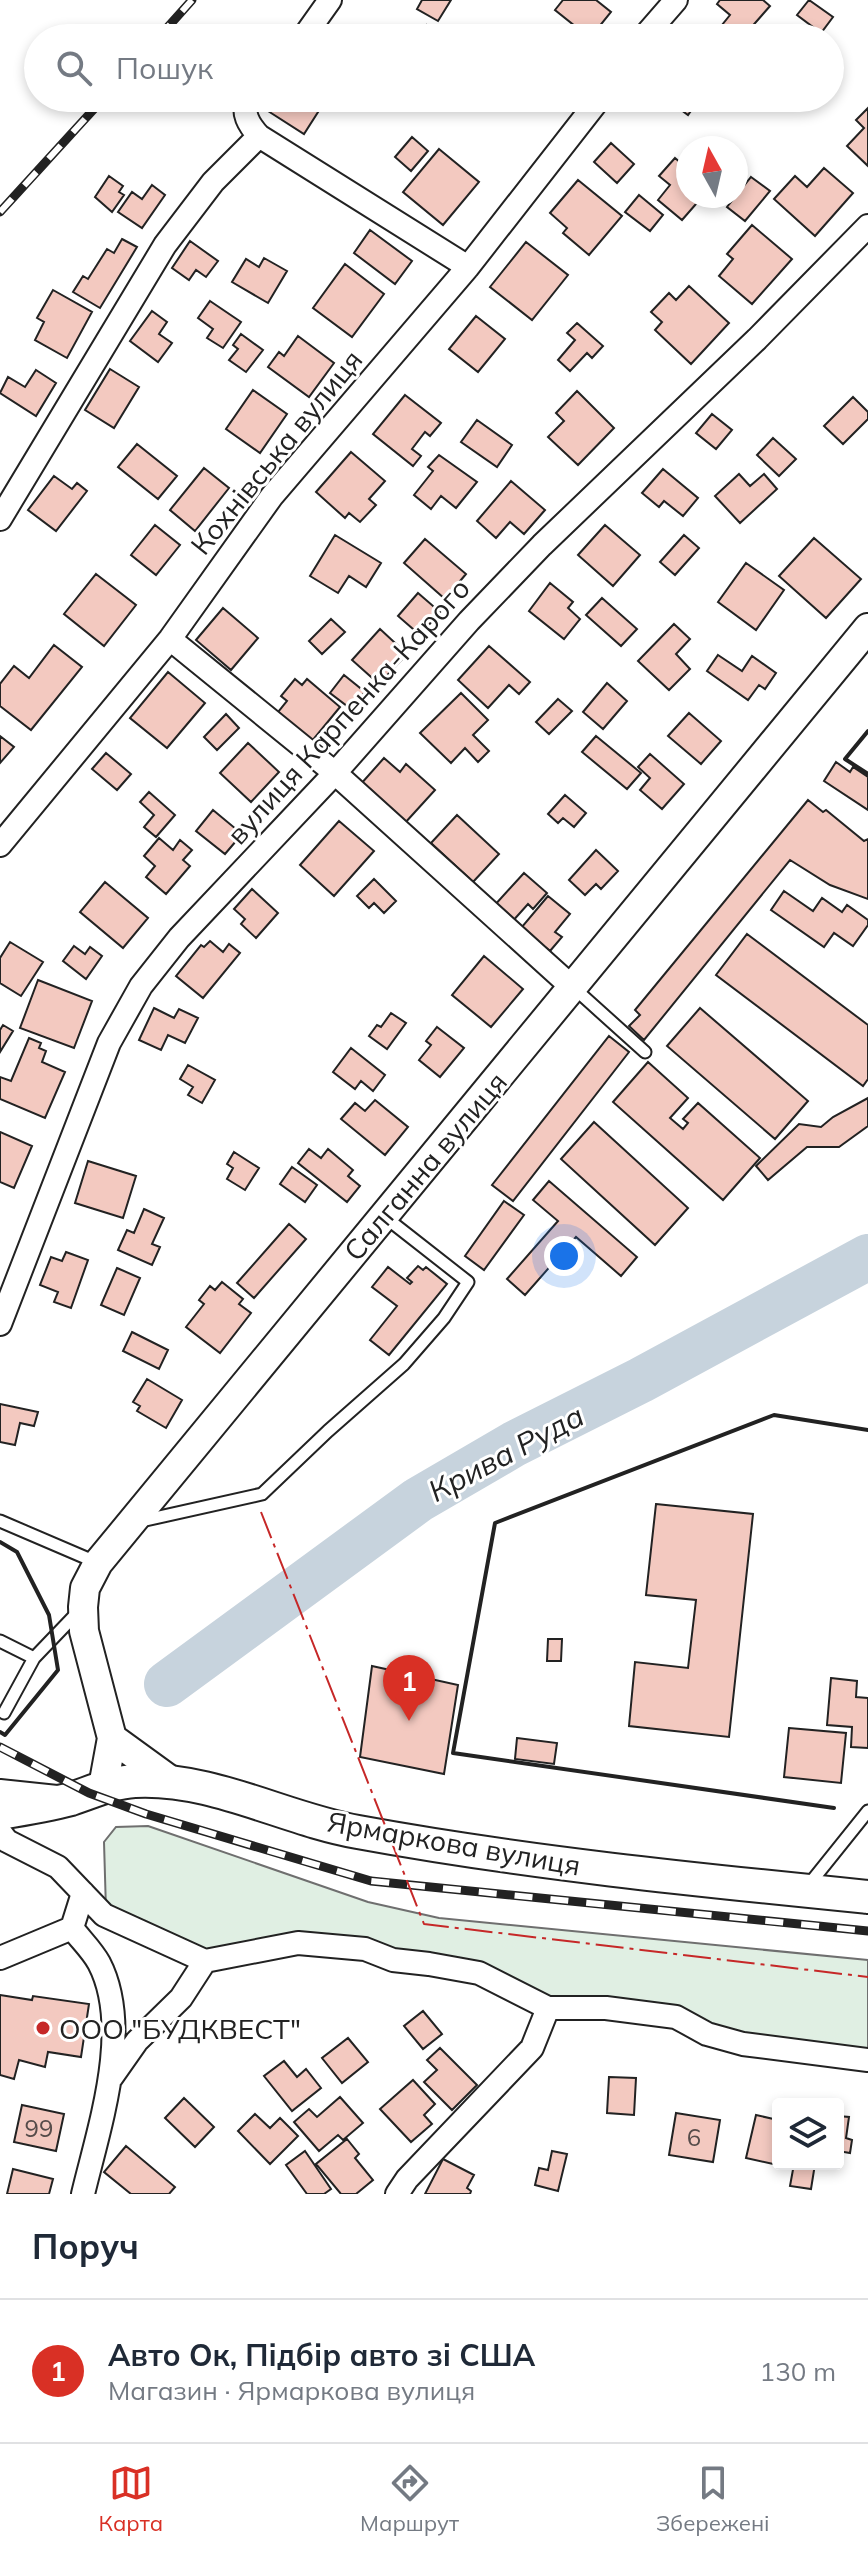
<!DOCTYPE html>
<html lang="uk">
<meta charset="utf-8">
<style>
:root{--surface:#fff;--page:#f6f6f7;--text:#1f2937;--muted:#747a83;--line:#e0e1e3;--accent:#d93025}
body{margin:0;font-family:Mulish,sans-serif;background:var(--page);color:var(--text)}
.controls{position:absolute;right:24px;bottom:24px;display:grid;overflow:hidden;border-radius:8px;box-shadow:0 4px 12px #0003}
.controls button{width:72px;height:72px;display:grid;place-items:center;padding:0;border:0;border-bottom:2px solid var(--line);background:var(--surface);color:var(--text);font:40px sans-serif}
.compass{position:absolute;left:676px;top:136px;width:72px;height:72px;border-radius:50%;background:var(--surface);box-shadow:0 4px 12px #0003;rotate:352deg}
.you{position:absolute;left:564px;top:1256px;width:28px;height:28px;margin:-20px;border:6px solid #fff;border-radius:50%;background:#1a73e8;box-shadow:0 0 0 12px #1a73e833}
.badge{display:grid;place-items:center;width:52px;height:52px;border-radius:50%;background:var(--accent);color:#fff;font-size:26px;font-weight:700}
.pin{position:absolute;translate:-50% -66px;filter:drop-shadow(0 2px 4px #0008)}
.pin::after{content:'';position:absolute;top:42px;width:28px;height:24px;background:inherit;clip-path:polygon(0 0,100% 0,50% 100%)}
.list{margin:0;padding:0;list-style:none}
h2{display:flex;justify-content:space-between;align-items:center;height:104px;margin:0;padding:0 32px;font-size:34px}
h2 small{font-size:26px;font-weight:400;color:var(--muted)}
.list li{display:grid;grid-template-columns:52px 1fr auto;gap:24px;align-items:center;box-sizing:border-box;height:144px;padding:0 32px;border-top:2px solid var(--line)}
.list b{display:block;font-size:30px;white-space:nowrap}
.list p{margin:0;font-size:26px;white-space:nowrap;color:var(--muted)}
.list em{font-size:26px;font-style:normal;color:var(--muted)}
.icon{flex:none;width:44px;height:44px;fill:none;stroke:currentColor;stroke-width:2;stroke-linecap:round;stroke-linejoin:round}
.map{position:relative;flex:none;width:868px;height:2194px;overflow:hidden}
.search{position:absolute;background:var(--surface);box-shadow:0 4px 12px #0003;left:24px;right:24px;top:24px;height:88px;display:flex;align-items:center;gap:20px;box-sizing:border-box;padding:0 28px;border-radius:44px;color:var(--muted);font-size:30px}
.sheet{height:248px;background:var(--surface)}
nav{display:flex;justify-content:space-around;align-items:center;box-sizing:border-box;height:112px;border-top:2px solid var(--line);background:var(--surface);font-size:22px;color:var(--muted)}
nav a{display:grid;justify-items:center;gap:4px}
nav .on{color:var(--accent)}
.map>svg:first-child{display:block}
.green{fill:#e0efe3;stroke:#6f6f6f;stroke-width:2}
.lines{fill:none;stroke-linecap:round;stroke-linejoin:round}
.river{stroke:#c7d3dd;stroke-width:46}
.building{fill:#f3c9c0;stroke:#222;stroke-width:2}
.service-casing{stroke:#222;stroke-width:15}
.minor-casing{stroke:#222;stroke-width:26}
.tertiary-casing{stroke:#222;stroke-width:32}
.secondary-casing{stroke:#222;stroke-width:36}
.service{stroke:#fff;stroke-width:11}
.minor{stroke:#fff;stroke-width:22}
.tertiary{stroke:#fff;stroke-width:28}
.secondary{stroke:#fff;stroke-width:32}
.rail-casing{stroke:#222;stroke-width:9}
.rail{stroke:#fff;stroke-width:6;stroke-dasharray:18;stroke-linecap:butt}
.wall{stroke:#222;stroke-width:4}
.power{stroke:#c62828;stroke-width:2;stroke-dasharray:28 6 4 6;stroke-linecap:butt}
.poi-dot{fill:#c62828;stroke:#fff;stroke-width:3}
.labels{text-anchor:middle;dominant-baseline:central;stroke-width:6;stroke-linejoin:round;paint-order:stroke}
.number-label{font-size:24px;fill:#564c4a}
.street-label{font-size:28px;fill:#222;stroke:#fff}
.poi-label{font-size:28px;fill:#222;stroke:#fff;text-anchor:start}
.water-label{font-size:30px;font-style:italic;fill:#222;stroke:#fff}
</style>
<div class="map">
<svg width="868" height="2194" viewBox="0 0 868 2194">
<rect width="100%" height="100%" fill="#fff"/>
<!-- green -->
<path class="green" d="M 148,1826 L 368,1902 L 439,1918 L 868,1960 L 868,2055 L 550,2002 L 361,1944 L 202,1955 L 106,1910 L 104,1842 L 116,1827 Z"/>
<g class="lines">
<!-- river -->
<path class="river" d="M 167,1684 L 418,1500 L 514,1444 L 641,1380 L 868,1257"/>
</g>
<!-- building -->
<path class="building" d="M 422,0 L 451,0 L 438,21 L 417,9 Z
M 563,0 L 596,0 L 611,12 L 590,38 L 555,10 Z
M 720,0 L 763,0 L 770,6 L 742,38 L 727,38 L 718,30 L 730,15 L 717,4 Z
M 809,0 L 833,17 L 821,33 L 797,15 Z
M 427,25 L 448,38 L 419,38 Z
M 276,98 L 327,98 L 304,134 L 268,111 Z
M 665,98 L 700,98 L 688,115 Z
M 868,108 L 868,166 L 847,146 L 864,128 L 856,120 Z
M 412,137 L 428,151 L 411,171 L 395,157 Z
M 611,143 L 634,164 L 617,183 L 594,162 Z
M 439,149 L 479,182 L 443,225 L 403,192 Z
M 675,158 L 688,169 L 688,196 L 703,196 L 682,220 L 658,200 L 670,185 L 659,176 Z
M 824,168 L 853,193 L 815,236 L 774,199 L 795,176 L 807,187 Z
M 109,176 L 123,186 L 119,192 L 124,195 L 112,212 L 95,197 Z
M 751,177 L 770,191 L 745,221 L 727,207 Z
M 578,180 L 622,216 L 589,255 L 563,233 L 567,228 L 550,213 Z
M 152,185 L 165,195 L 142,228 L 118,212 L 132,192 L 142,199 Z
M 639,195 L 663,215 L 650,231 L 625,212 Z
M 752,225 L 792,259 L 752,304 L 719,276 L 733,259 L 727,254 Z
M 370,230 L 412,261 L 395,284 L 354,253 Z
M 122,239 L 137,247 L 100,308 L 73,292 L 83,276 L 88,279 L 107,249 L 114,253 Z
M 190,241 L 218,261 L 206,277 L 196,270 L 189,280 L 172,268 Z
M 526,242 L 568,275 L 532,320 L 490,287 Z
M 264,258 L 287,271 L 268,303 L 232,282 L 246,259 L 259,267 Z
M 345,264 L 384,294 L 352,337 L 313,308 Z
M 689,286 L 729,323 L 691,364 L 655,330 L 662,322 L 651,312 L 669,293 L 676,300 Z
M 53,290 L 92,312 L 67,358 L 35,340 L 44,322 L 37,318 Z
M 210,301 L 241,322 L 223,348 L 207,338 L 213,329 L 198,318 Z
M 152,311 L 167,322 L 159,334 L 172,343 L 158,362 L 130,341 Z
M 476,316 L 505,339 L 478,372 L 449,349 Z
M 577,323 L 603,346 L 592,358 L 587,353 L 570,371 L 558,360 L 575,340 L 567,333 Z
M 241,334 L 263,350 L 246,372 L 229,360 L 238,349 L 233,345 Z
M 298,336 L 334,363 L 309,397 L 268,367 L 279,352 L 284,356 Z
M 110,369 L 139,387 L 114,428 L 85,410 Z
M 36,370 L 56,383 L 36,416 L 0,393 L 8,377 L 25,387 Z
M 253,390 L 287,414 L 260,453 L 226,429 Z
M 577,391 L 614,428 L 578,465 L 548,437 L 564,421 L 556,413 Z
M 405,395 L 441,423 L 430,436 L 425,432 L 412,449 L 421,456 L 413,466 L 373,434 Z
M 853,397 L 868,412 L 868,419 L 843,444 L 824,426 Z
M 712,414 L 732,430 L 716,449 L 696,433 Z
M 477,420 L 512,445 L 497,467 L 461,442 Z
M 773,438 L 796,459 L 779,476 L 757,455 Z
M 137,444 L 177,476 L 158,499 L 118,467 Z
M 351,452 L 385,481 L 369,499 L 376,505 L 360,522 L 349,513 L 345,518 L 316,492 Z
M 439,455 L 477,482 L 456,508 L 441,496 L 431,509 L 414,495 L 433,471 L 428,467 Z
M 204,468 L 229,488 L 195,531 L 170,510 Z
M 663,469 L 698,498 L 683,516 L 664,501 L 659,507 L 642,493 Z
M 739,474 L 750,486 L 764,474 L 777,489 L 740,523 L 715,496 Z
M 54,476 L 72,489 L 77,483 L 87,491 L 56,531 L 28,510 Z
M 511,481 L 545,510 L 524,534 L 510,522 L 496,538 L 477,521 Z
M 155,525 L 180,545 L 156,575 L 131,555 Z
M 605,525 L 640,555 L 613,586 L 578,555 Z
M 335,535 L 381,563 L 366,587 L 349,576 L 338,593 L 310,576 Z
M 684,535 L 699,548 L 675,575 L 660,562 Z
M 814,538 L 861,579 L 826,618 L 779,576 Z
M 425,539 L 466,574 L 445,599 L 404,563 Z
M 746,563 L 784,590 L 756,630 L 718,602 Z
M 96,574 L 136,605 L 104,646 L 64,614 Z
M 550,583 L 573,602 L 568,608 L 580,619 L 564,639 L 529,611 Z
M 418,593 L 440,612 L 420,635 L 398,616 Z
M 602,598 L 637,629 L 621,646 L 586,615 Z
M 223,608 L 258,638 L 231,670 L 196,640 Z
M 331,619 L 345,632 L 322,654 L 309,641 Z
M 674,624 L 690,639 L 676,654 L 690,669 L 669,690 L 638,661 Z
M 380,629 L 407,654 L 379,684 L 352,660 Z
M 54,645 L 82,667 L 31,730 L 0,706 L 0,684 L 14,666 L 29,678 Z
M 489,646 L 530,682 L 519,694 L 509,685 L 488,708 L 458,680 Z
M 718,655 L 742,671 L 752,656 L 776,673 L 765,689 L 759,685 L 748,700 L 707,671 Z
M 168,672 L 205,703 L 167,748 L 130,718 Z
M 344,675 L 365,692 L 351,709 L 330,693 Z
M 295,679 L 302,685 L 307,679 L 340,707 L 312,741 L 278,712 L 287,701 L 281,696 Z
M 607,683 L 627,701 L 603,729 L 583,712 Z
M 461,693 L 488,720 L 473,735 L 489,751 L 478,762 L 465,748 L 451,763 L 420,733 Z
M 558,699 L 572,711 L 549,734 L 536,722 Z
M 689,713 L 721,741 L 701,764 L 668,736 Z
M 226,714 L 239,728 L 217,750 L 204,737 Z
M 0,736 L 14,747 L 0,763 Z
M 596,736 L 641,773 L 627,789 L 582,752 Z
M 248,743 L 279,772 L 251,802 L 220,773 Z
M 106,753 L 131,774 L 117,790 L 92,769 Z
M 650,754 L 684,784 L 662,809 L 640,790 L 650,778 L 638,767 Z
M 384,758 L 400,772 L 406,764 L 435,790 L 404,824 L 360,785 Z
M 836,762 L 850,772 L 853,767 L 868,777 L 868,810 L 824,781 Z
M 149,792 L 175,815 L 156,837 L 144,827 L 154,815 L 140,802 Z
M 565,795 L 586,813 L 574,827 L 563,818 L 558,823 L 548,814 Z
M 808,800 L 823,812 L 826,810 L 864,841 L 868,839 L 868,899 L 830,885 L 790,860 L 644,1040 L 629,1026 L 640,1015 L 635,1010 Z
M 213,810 L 242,834 L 225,854 L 196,831 Z
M 457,815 L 499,854 L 473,882 L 431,843 Z
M 339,821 L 374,851 L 334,896 L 300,865 Z
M 159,838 L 173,850 L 180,840 L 192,850 L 183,860 L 190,866 L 166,894 L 146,877 L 155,866 L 144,856 Z
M 596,850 L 618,871 L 601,889 L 596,884 L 585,895 L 569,880 Z
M 524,873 L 547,893 L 533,909 L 528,904 L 511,923 L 493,907 Z
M 374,879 L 396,901 L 384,913 L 374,903 L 369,908 L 357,896 Z
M 105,882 L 148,918 L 123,948 L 80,912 Z
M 252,889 L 278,913 L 256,938 L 241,924 L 245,919 L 234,909 Z
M 784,891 L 813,911 L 822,898 L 842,912 L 847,905 L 868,920 L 868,925 L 853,946 L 834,933 L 824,947 L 771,910 Z
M 548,896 L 570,914 L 555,932 L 562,937 L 550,951 L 521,928 Z
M 747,934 L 868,1025 L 868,1079 L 863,1086 L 716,975 Z
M 210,941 L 223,952 L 229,944 L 240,953 L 203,998 L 176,976 L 201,945 L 204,947 Z
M 10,942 L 43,962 L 21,996 L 0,983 L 0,958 Z
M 74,946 L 85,954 L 90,947 L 102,956 L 86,979 L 63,961 Z
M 484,956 L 523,989 L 491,1027 L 452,995 Z
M 38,980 L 92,1001 L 74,1048 L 20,1028 Z
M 154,1008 L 174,1018 L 179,1009 L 198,1018 L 185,1043 L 168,1035 L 161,1050 L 139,1040 Z
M 700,1008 L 808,1101 L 775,1139 L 667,1046 Z
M 391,1013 L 406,1023 L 387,1049 L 369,1036 L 377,1025 L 381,1027 Z
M 3,1025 L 13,1031 L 0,1052 L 0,1030 Z
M 437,1027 L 464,1048 L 440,1077 L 419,1060 L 431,1045 L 426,1041 Z
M 609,1036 L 629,1052 L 513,1201 L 492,1185 Z
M 29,1038 L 41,1043 L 39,1048 L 46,1051 L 42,1062 L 65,1072 L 45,1118 L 0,1099 L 0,1077 L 11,1081 Z
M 351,1048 L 385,1075 L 373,1091 L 361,1081 L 355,1089 L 333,1072 Z
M 648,1062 L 688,1098 L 670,1118 L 683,1129 L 688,1123 L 683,1119 L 698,1103 L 760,1158 L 723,1200 L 613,1102 Z
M 188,1065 L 215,1080 L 202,1103 L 188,1095 L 193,1087 L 180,1079 Z
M 868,1098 L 868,1126 L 839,1147 L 807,1147 L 768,1180 L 756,1166 L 799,1124 L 821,1127 L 833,1117 Z
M 375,1100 L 408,1127 L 385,1155 L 341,1119 L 355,1103 L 365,1111 Z
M 594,1122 L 688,1208 L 655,1245 L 561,1159 Z
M 0,1132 L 32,1146 L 14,1188 L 0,1182 Z
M 309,1149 L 321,1158 L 328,1149 L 353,1170 L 348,1176 L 360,1186 L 347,1202 L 298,1163 Z
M 234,1152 L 259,1168 L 245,1190 L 227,1179 L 233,1168 L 227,1164 Z
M 88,1161 L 136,1176 L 123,1218 L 75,1203 Z
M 292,1167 L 317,1185 L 305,1202 L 280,1184 Z
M 549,1181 L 637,1257 L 621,1276 L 576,1237 L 525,1295 L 507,1279 L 558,1221 L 533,1200 Z
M 504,1201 L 524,1215 L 484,1270 L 465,1256 Z
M 144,1209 L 164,1218 L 152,1244 L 160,1247 L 152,1265 L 118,1250 L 127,1230 L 134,1233 Z
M 289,1224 L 306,1239 L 254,1298 L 237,1283 Z
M 66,1252 L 88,1260 L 71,1308 L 54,1302 L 58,1292 L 40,1285 L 51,1257 L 62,1261 Z
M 418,1266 L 423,1270 L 426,1267 L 447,1284 L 389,1355 L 370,1340 L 397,1306 L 372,1287 L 388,1267 L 410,1284 L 412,1282 L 407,1278 Z
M 117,1268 L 140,1278 L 124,1315 L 101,1305 Z
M 222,1282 L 243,1299 L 239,1304 L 251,1313 L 220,1353 L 186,1327 L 204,1304 L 199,1300 L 210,1286 L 215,1290 Z
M 132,1332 L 168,1350 L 159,1369 L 123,1351 Z
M 147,1379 L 182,1400 L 166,1428 L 137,1411 L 140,1406 L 133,1402 Z
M 0,1404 L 38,1412 L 34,1426 L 20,1423 L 15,1445 L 0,1442 Z
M 656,1504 L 753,1514 L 729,1737 L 629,1726 L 635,1662 L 688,1668 L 696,1600 L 646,1595 Z
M 548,1639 L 562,1639 L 561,1661 L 547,1661 Z
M 372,1666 L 458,1685 L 444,1774 L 360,1757 Z
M 831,1678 L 857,1681 L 856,1697 L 868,1698 L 868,1748 L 851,1747 L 852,1727 L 827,1725 Z
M 789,1728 L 846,1733 L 841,1783 L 784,1777 Z
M 517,1738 L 557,1743 L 554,1764 L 515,1759 Z
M 0,1995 L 32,2000 L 33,1996 L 89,2004 L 81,2057 L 48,2052 L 45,2067 L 19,2060 L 14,2079 L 0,2075 Z
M 423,2011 L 442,2034 L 423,2049 L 404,2026 Z
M 348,2038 L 368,2062 L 342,2083 L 322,2058 Z
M 440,2048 L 477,2085 L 452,2110 L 424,2082 L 437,2070 L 427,2060 Z
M 284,2061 L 297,2077 L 306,2069 L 321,2088 L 292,2111 L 264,2076 Z
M 609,2077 L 636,2078 L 634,2115 L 607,2113 Z
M 413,2080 L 435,2104 L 424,2115 L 432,2124 L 411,2142 L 380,2109 Z
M 340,2097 L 363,2123 L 343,2140 L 338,2135 L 319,2151 L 294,2122 L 309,2109 L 317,2117 Z
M 184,2098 L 214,2127 L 195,2147 L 165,2118 Z
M 22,2105 L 64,2114 L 56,2151 L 14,2142 Z
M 676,2113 L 720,2120 L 713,2162 L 669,2155 Z
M 255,2114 L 270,2128 L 280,2118 L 298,2136 L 270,2164 L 238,2131 Z
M 756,2115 L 778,2120 L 778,2164 L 788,2164 L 787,2167 L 746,2158 Z
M 838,2116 L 849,2117 L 846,2138 L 852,2140 L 850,2153 L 838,2151 Z
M 347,2139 L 359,2154 L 355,2158 L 373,2180 L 356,2194 L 341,2194 L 316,2164 Z
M 126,2146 L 175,2187 L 169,2194 L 131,2194 L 104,2172 Z
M 305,2151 L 331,2189 L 324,2194 L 307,2194 L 286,2165 Z
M 552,2151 L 567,2154 L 558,2191 L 535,2185 L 539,2168 L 548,2170 Z
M 443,2159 L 474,2175 L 467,2188 L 471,2191 L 470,2194 L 425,2194 Z
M 794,2164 L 815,2164 L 811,2189 L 790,2186 Z
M 13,2169 L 53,2179 L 49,2194 L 7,2194 Z"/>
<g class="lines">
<!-- service casing -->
<g class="service-casing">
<path id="service" d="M 574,988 L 645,1052
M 0,1521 L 98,1563
M 141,1521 L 262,1494 L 328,1431 L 404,1364 L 444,1318 L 468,1282 L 385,1217
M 0,1641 L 34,1658
M 4,1713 L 34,1658 L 79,1611
M 807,1887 L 868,1811"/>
</g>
<!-- minor casing -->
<g class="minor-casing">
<path id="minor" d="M 303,38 L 330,0
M 643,38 L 676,0
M 259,136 L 468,267
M 0,519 L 165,245 L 213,182 L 259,136 C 249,125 241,113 248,98
M 170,639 L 335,773 L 573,988
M 0,845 L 170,639 L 272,496 L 468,267 L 600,98
M 0,1324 L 109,1043 L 141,986 L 179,938 L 335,773 L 469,621 L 542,545 L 757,339 L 868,226
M 0,1791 L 57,1797
M 0,1832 L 7,1841 L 58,1867 L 104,1915 L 205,1961
M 72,1928 C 80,1939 92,1950 99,1963 C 133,2028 99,2127 83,2194
M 0,1958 L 72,1928 L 83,1893
M 111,2078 L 137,2041 L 181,1998 L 205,1961 L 298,1943 L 365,1949 L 393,1960 L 429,1964 L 479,1973 L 548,2008 L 606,2008 L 676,2017 L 707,2034 L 743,2044 L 868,2060
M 397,2194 L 407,2179 L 532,2048 L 548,2008"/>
</g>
<!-- tertiary casing -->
<g class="tertiary-casing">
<path id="tertiary" d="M 112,1738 L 174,1783
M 103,1787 L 112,1738 L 84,1631 L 83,1607 L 85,1588 L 98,1563 L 868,628"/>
</g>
<!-- secondary casing -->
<g class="secondary-casing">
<path id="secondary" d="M 0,1813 C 24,1809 48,1805 71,1799 C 92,1792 113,1782 135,1781 C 213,1777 284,1819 358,1832 C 527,1863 698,1880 868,1897"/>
</g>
<!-- service -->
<use href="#service" class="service"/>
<!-- minor -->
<use href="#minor" class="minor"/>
<!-- tertiary -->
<use href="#tertiary" class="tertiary"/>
<!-- secondary -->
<use href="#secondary" class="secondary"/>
<!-- rail casing -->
<g class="rail-casing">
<path id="rail" d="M 158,38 L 192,0
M 0,212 L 104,98
M 0,1747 L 89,1793 L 146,1814 L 371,1881 L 868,1931"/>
</g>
<!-- rail -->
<use href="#rail" class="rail"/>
<!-- wall -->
<path class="wall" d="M 868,731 L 845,759 L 868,774
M 0,1542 L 17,1552 L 49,1615 L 58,1670 L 5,1735 L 0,1732
M 834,1808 L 453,1753 L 495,1523 L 774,1415 L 868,1430"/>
<!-- power -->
<path class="power" d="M 261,1512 L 424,1924 L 868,1977"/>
</g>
<!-- markers -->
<circle class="poi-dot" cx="43" cy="2028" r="8"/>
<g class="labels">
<!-- number labels -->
<g class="number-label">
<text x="39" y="2128">99</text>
<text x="694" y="2137">6</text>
</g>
<!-- street labels -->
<g class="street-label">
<text transform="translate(276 452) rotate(-51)">Кохнівська вулиця</text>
<text transform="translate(348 711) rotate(-48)">вулиця Карпенка-Карого</text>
<text transform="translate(425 1166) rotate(-50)">Салганна вулиця</text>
<text transform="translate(454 1843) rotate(10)">Ярмаркова вулиця</text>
</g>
<!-- poi labels -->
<g class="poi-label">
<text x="59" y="2028">ООО "БУДКВЕСТ"</text>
</g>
<!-- water labels -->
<g class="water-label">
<text transform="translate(506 1453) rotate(-28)">Крива Руда</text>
</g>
</g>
</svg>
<div class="controls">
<button><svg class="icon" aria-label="layers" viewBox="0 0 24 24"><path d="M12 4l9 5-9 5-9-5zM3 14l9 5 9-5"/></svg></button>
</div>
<svg class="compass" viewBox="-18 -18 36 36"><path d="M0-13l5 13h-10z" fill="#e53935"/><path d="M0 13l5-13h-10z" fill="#747a83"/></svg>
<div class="you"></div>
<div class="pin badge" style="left:409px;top:1721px">1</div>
<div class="search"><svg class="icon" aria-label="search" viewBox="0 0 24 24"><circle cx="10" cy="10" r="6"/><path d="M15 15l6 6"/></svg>Пошук</div>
</div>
<section class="sheet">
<h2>Поруч<small></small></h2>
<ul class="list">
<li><span class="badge">1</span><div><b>Авто Ок, Підбір авто зі США</b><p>Магазин · Ярмаркова вулиця</p></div><em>130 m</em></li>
</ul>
</section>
<nav>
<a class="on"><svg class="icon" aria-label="map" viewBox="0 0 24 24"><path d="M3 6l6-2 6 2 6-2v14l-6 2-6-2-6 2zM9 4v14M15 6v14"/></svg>Карта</a>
<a><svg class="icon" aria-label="directions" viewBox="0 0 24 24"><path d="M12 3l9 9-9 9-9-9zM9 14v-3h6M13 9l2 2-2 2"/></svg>Маршрут</a>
<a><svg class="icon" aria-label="saved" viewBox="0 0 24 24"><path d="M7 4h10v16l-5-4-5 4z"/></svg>Збережені</a>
</nav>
